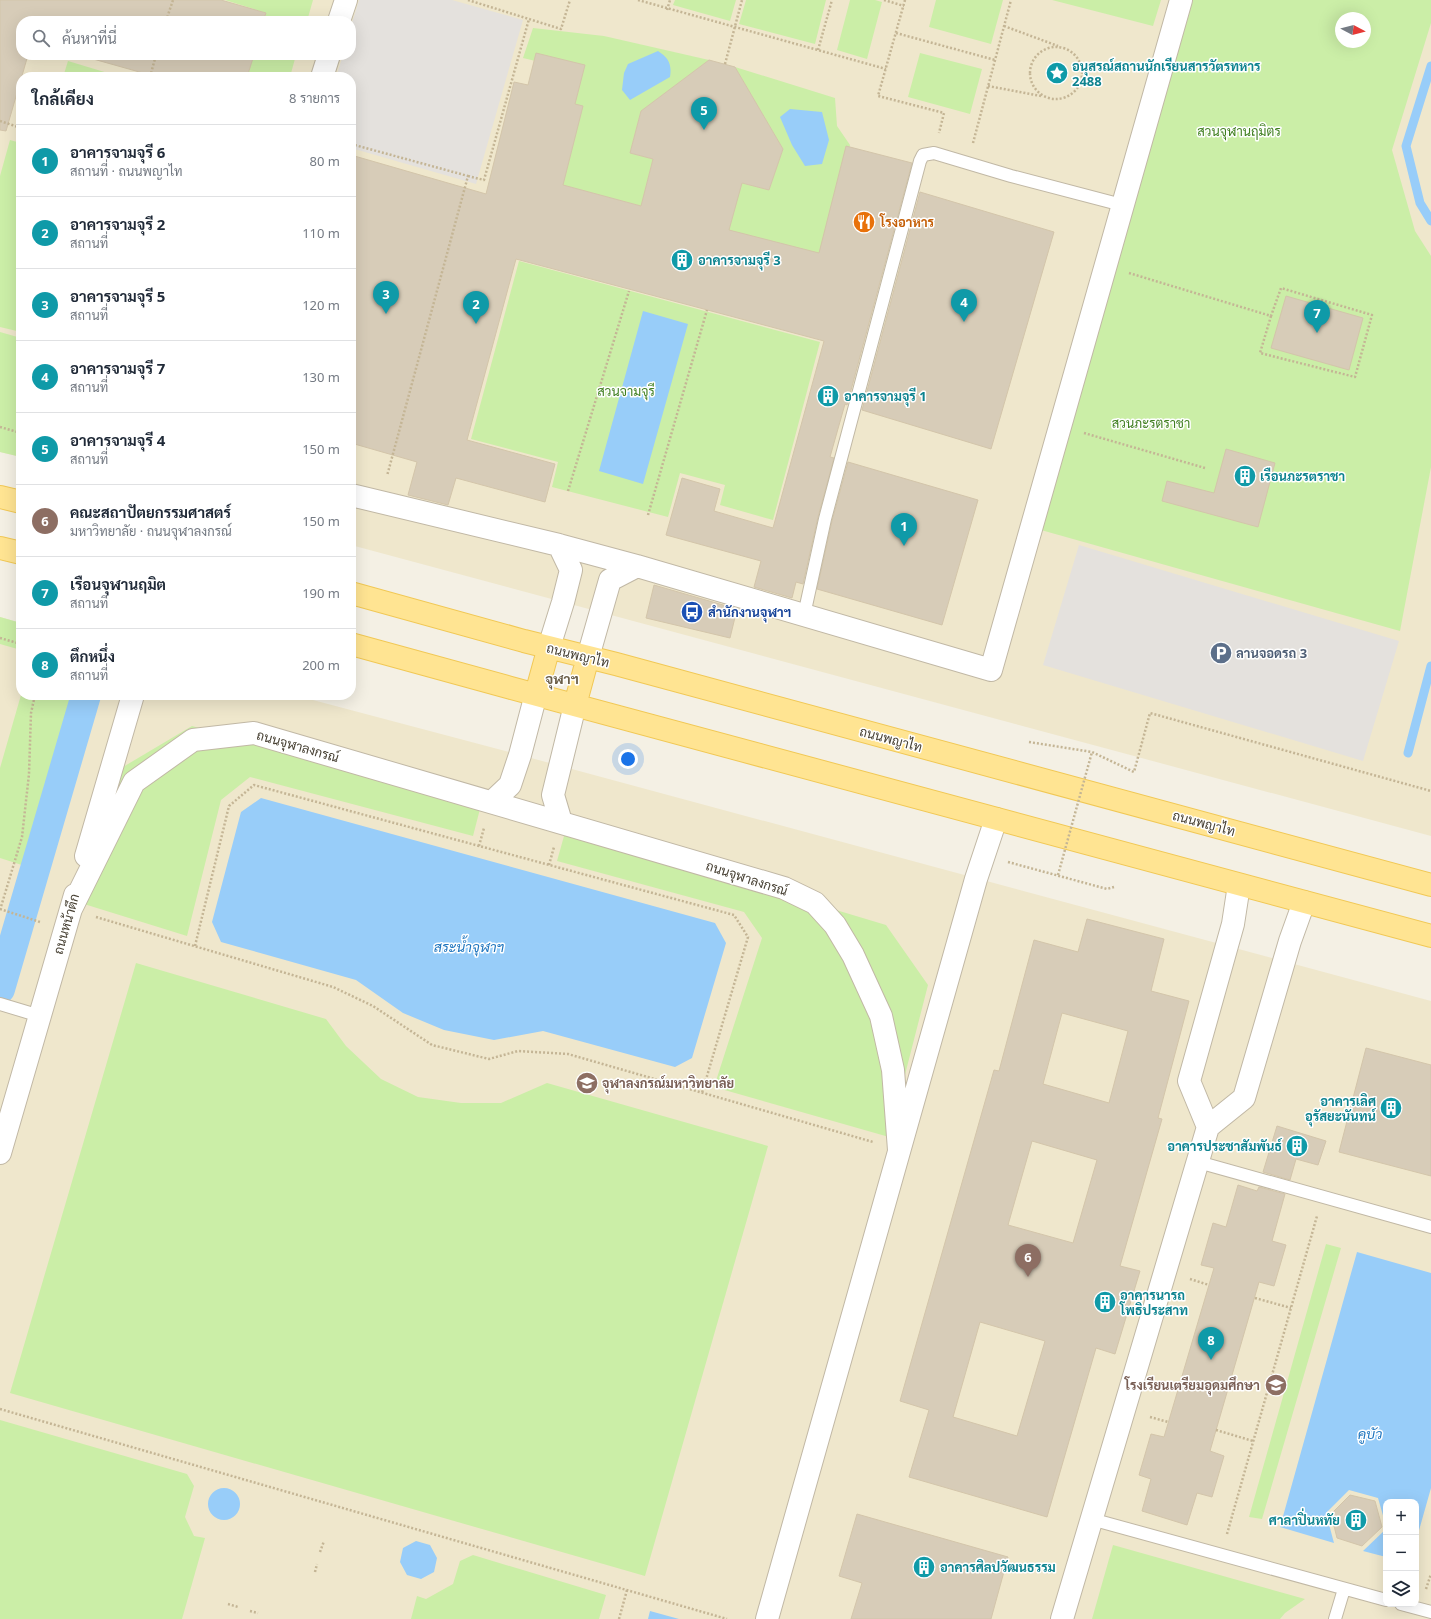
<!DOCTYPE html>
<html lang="th">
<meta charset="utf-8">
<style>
:root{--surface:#fff;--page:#f2f2f3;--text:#1f2937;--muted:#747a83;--line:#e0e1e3;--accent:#ff3d10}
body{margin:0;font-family:"Noto Sans",Sarabun,sans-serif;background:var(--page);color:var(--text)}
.controls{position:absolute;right:12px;bottom:12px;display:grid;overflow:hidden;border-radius:8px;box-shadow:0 4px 16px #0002}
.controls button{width:36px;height:36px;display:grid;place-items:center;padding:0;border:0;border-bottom:1px solid var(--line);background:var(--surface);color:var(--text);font:20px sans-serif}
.compass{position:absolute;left:1335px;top:12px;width:36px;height:36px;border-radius:50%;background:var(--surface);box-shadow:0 4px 16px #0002;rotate:97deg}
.you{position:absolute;left:628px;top:759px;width:14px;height:14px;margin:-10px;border:3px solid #fff;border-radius:50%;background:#1a73e8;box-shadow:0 0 0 6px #1a73e833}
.badge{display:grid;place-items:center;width:26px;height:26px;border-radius:50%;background:var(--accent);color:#fff;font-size:13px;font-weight:700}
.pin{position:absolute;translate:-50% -33px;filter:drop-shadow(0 1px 2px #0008)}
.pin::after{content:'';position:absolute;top:21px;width:14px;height:12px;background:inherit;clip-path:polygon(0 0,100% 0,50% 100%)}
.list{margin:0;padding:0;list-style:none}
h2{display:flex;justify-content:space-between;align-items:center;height:52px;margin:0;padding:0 16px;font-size:17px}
h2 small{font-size:13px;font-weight:400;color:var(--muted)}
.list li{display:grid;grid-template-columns:26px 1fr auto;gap:12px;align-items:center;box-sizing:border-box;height:72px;padding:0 16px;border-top:1px solid var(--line)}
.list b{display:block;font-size:15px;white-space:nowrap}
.list p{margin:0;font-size:13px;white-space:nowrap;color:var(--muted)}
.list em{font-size:13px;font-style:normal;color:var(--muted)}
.icon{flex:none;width:22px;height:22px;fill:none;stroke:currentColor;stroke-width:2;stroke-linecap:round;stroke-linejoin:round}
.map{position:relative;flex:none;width:1431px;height:1619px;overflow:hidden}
.search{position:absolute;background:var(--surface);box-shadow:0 4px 16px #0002;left:16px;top:16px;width:340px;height:44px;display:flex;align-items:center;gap:10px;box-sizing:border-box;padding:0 14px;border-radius:16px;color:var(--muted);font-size:15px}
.panel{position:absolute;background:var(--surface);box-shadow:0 4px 16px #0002;left:16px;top:72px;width:340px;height:628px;border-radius:16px}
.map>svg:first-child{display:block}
.education{fill:#efe7cc;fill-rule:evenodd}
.green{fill:#cbeea7;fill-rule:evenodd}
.parking{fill:#e4e1dd}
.water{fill:#98cdf9}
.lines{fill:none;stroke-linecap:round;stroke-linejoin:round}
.stream{stroke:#98cdf9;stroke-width:9}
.canal{stroke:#98cdf9;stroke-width:30}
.building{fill:#d7ccb8;stroke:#d3c5aa;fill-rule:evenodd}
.service-casing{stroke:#c1b8a5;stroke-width:14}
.minor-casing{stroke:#c1b8a5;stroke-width:24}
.primary-casing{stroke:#f1c855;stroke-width:24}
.path{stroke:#c4b595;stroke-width:2.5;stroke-dasharray:2 2;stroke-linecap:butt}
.service{stroke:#fff;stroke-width:12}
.minor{stroke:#fff;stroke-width:22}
.primary{stroke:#ffe492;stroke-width:22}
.path-bridge{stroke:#c4b595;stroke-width:2.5;stroke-dasharray:2 2;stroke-linecap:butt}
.labels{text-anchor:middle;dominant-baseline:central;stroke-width:3;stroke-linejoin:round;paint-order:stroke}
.culture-label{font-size:13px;font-weight:bold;fill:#0d838f;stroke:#fff;text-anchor:start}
.park-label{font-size:13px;fill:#407f20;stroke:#fff}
.food-label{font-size:13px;font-weight:bold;fill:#c56008;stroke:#fff;text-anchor:start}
.transit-label{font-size:13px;font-weight:bold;fill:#164399;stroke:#fff;text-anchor:start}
.service-label{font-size:13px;font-weight:bold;fill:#4e5e75;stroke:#fff;text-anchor:start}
.street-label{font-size:13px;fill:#474033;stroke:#fff}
.education-label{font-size:13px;font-weight:bold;fill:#785e54;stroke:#fff;text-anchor:start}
.neighbourhood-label{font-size:14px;font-weight:bold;fill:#6b5f49;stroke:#fff}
.water-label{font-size:14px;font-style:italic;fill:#2076bf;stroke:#fff}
</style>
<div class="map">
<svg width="1431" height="1619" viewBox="0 0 1431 1619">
<rect width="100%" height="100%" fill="#f4f0e4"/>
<!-- education -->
<path class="education" d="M 0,0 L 1431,0 L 1431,836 L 351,545 L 351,77 L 21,77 L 21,457 L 0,452 ZM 1341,18 L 1365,18 L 1365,42 L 1341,42 ZM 21,21 L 351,21 L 351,55 L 21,55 Z
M 0,617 L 21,623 L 21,695 L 294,695 L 520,755 L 1431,1001 L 1431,1619 L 0,1619 ZM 1386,1502 L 1416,1502 L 1416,1604 L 1386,1604 Z"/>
<!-- green -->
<path class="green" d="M 225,0 L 313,0 L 307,21 L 263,21 L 266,13 Z
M 675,0 L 736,0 L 730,21 L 673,5 Z
M 746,0 L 826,0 L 815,44 L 739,24 Z
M 850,0 L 875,0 L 882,2 L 867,59 L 837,50 Z
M 936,0 L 1003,0 L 991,44 L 929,27 Z
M 1052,0 L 1161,0 L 1153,26 Z
M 1193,0 L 1431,0 L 1431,23 L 1392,150 L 1415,231 L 1431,256 L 1431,467 L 1400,631 L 1041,530 ZM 1341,18 L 1365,18 L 1365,42 L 1341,42 Z
M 533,28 L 604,36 L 709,60 L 641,111 L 630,153 L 653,159 L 641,206 L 551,182 L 573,70 L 523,58 Z
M 920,53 L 982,69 L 970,114 L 908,97 Z
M 254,55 L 296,55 L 290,77 L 247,77 Z
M 68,61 L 121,77 L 63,77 Z
M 735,67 L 835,98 L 837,126 L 850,145 L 821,262 L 725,234 L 742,183 L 769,190 L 783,149 Z
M 10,140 L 21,143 L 21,332 L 0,327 L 0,176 Z
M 519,261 L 820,342 L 773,520 L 720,505 L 725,485 L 680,473 L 668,517 L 552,487 L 558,462 L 471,439 Z
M 0,332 L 21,338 L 21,457 L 0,452 Z
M 0,617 L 21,623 L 21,650 L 0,644 Z
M 21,695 L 81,695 L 28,867 L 0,858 L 0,768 Z
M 192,726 L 481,805 L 473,836 L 250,777 L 221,800 L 187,936 L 84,904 L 123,767 Z
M 566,829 L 886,925 L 928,985 L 889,1137 L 714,1087 L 762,938 L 744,912 L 557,861 Z
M 136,963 L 326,1019 L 346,1046 L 381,1079 L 418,1097 L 461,1103 L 501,1103 L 547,1083 L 768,1146 L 645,1576 L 10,1393 Z
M 1326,1244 L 1341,1248 L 1262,1519 L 1249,1517 Z
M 0,1420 L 187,1474 L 194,1486 L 185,1517 L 194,1536 L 205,1538 L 182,1619 L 0,1619 Z
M 1113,1545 L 1305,1599 L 1285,1613 L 1280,1619 L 1092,1619 Z
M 473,1555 L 606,1595 L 599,1619 L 411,1619 L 417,1596 L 426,1599 L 453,1584 L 460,1561 Z"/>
<!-- parking -->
<path class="parking" d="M 359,0 L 452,0 L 523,20 L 476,184 L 351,148 L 351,77 L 336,77 L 343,55 L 351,55 L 351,26 Z
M 1079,545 L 1399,641 L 1363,761 L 1043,665 Z"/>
<!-- water -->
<path class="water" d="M 658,51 C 669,58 672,65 670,77 L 630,100 L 622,90 L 624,73 L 628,64 Z
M 790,109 L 822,112 L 829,140 L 822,164 L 805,166 L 792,145 L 780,117 Z
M 643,311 L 688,324 L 643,484 L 599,471 Z
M 261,798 L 715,923 L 726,943 L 692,1058 L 675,1067 L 543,1031 L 494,1040 L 444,1030 L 403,1013 L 356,980 L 221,942 L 212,922 L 241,812 Z
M 1357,1252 L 1431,1273 L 1431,1488 L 1416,1541 L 1416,1502 L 1386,1502 L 1386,1526 L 1378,1498 L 1349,1490 L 1326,1513 L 1334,1543 L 1280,1527 Z
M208 1504a16 16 0 1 1 32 0a16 16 0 1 1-32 0Z
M 1386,1529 L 1386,1557 L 1363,1551 Z
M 416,1541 L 430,1545 L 437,1558 L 434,1572 L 421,1579 L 407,1575 L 400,1562 L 403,1548 Z
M 650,1611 L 679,1619 L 648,1619 Z"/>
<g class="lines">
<!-- stream -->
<path class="stream" d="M 1431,66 L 1406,146 L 1420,203 L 1431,221
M 1408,753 L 1431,666"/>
<!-- canal -->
<path class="canal" d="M 0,989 L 86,695"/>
</g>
<!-- building -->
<path class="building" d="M 0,0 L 221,0 L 266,13 L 263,21 L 21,21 L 21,55 L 28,55 L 6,131 L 0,130 Z
M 536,53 L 585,65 L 575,104 L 583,106 L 563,185 L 641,206 L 653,159 L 630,153 L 641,111 L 709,60 L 735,67 L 783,149 L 769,190 L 742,183 L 729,230 L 819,253 L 846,146 L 912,163 L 847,405 L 845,404 L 830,457 L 834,458 L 818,517 L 803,584 L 796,582 L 792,598 L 754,587 L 761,561 L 666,535 L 682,478 L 720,489 L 714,511 L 773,528 L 824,341 L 516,259 L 467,440 L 555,464 L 545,502 L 456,478 L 448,505 L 408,495 L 417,462 L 351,443 L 351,155 L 486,194 L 514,82 L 528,85 Z
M 79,55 L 254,55 L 247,77 L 142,77 L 143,73 Z
M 920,192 L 1054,232 L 991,449 L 862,410 Z
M 1286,296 L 1363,318 L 1349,370 L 1271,348 Z
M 1226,449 L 1275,463 L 1258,527 L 1162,501 L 1167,481 L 1214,493 Z
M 848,462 L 978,500 L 942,625 L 817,589 L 832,521 Z
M 654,585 L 737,609 L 730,638 L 646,618 Z
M 1087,919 L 1164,939 L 1151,991 L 1189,1001 L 1158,1118 L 1162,1119 L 1120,1266 L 1140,1271 L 1115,1354 L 1096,1348 L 1047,1517 L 909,1477 L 929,1410 L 900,1401 L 994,1070 L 999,1071 L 1034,940 L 1078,952 ZM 1062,1013 L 1128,1031 L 1109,1103 L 1043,1084 ZM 1032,1141 L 1097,1160 L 1073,1243 L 1008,1225 ZM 980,1322 L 1045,1341 L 1017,1436 L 953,1417 Z
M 1366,1048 L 1431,1065 L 1431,1176 L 1339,1152 Z
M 1277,1126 L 1326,1141 L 1318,1165 L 1296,1159 L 1290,1180 L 1263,1172 Z
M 1238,1185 L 1257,1191 L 1259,1187 L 1285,1194 L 1272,1241 L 1286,1245 L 1274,1286 L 1259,1282 L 1210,1451 L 1224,1456 L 1212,1497 L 1197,1493 L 1187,1525 L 1142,1511 L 1151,1479 L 1139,1475 L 1151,1434 L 1164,1437 L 1214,1268 L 1201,1265 L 1213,1223 L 1226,1227 Z
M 1350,1495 L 1375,1501 L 1382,1527 L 1362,1546 L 1337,1538 L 1331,1514 Z
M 857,1514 L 1008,1557 L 991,1619 L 851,1619 L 862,1583 L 839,1576 Z"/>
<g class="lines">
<!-- service casing -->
<g class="service-casing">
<path id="service" d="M 804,615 L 825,519 L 920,161 L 923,155 L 934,153 L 1011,176 L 1122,205
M 0,1004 L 40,1016
M 1198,1162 L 1431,1227
M 1091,1519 L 1386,1600
M 1401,1604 L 1431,1612
M 1335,1619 L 1344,1589"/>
</g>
<!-- minor casing -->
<g class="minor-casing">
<path id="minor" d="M 339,21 L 346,0
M 322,77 L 329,55
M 351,495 L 559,545 L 637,566 L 991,670 L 1181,0
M 549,647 L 563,602 L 571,570 L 559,545
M 588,657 L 610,580 L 637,566
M 492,802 L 510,785 L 520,755 L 536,694
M 561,822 L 553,795 L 575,705
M 86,856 L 133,695
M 1239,885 L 1233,924 L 1189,1081 L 1208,1127 L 1244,1098 L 1290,941 L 1304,902
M 71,909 L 134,782 L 193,740 L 254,733 L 784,888 L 815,903 L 835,925 L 853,955 L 881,1016 L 893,1070 L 899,1150
M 0,1153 L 75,895
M 767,1619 L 976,879 L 996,819
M 1062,1619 L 1208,1127"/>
</g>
<!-- primary casing -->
<g class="primary-casing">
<path id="primary" d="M 0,497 L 21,502
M 0,548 L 21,553
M 351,593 L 524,641 L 616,664 L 1431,885
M 351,644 L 511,688 L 1431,936
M 536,694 L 549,647
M 575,705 L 588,657"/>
</g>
<!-- path -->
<path class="path" d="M 468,0 L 561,29 L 570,0
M 638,0 L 886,69
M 884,0 L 904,6
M 905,0 L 878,96 L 944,113 L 939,133
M 667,10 L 670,0
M 166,21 L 173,0
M 1004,26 L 1058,46
M 896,33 L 995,60
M1030 73a26 26 0 1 1 52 0a26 26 0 1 1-52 0Z
M 818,50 L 832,0
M 725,64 L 742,0
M 150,77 L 156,55
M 988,86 L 1041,96
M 0,121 L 21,128
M 973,143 L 1011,0
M 351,144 L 468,176 L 387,476
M 468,176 L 484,180 L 529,19
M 1129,273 L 1271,316 L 1281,288 L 1372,315 L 1355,377 L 1260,353 L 1271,316
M 0,427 L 21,433
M 1084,433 L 1205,468
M 568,491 L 629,291
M 648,515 L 707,310
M 0,638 L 21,644
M 1029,742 L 1092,752 L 1134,772 L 1150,713 L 1431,791
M 479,846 L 484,828
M 1008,862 L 1107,889 L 1114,887
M 549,865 L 554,847
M 0,909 L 40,922
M 0,910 L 22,837 L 29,774 L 31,713 L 35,695
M 96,917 L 333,987 L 373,1006 L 432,1045 L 489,1059 L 518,1051 L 568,1054 L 873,1142
M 195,946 L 229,806 L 254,785 L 734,915 L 748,937 L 702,1093
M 1190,1279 L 1209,1285
M 1255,1298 L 1291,1308
M 0,1409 L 727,1619
M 1150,1417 L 1168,1422
M 1216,1430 L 1253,1441
M 1227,1534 L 1317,1216
M 320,1552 L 324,1541
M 315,1572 L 317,1564
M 1426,1589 L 1431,1574
M 228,1604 L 238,1607
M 250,1611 L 258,1613
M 619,1619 L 627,1590"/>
<!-- service -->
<use href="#service" class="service"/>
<!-- minor -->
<use href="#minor" class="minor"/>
<!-- primary -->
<use href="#primary" class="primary"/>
<!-- path-bridge -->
<path class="path-bridge" d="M 1058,875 L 1092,752"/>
</g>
<!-- icons -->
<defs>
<g id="sight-disc" transform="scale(1.15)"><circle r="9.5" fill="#0f9aa8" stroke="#fff"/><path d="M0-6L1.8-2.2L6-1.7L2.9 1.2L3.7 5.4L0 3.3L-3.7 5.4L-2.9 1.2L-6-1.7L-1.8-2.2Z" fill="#fff"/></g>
<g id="restaurant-disc" transform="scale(1.15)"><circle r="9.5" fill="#e8710a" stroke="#fff"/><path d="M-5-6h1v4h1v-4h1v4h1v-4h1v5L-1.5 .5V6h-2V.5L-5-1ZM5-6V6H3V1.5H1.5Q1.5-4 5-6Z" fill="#fff"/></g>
<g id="building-disc" transform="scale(1.15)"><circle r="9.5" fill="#0f9aa8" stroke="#fff"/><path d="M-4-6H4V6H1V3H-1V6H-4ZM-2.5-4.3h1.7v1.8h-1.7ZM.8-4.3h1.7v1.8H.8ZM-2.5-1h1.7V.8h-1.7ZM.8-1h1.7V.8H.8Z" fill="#fff"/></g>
<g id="bus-disc" transform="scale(1.15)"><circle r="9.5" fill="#1a4fb4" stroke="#fff"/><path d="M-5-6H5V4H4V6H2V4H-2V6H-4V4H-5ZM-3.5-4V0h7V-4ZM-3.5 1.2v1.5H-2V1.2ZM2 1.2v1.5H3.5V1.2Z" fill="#fff"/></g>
<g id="parking-disc" transform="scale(1.15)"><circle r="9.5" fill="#5c6f8a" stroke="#fff"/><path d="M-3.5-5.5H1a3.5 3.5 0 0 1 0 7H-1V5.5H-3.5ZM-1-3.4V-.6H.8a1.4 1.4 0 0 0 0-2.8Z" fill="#fff"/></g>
<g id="university-disc" transform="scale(1.15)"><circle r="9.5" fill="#8d6e63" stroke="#fff"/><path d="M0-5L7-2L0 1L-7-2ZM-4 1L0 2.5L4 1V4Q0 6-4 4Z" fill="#fff"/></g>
<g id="school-disc" transform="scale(1.15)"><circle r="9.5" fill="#8d6e63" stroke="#fff"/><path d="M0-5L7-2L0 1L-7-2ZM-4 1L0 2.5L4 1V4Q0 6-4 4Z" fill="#fff"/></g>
</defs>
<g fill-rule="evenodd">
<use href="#sight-disc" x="1057" y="73"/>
<use href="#restaurant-disc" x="864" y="222"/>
<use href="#building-disc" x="682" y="260"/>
<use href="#building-disc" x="828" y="396"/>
<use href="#building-disc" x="1245" y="476"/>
<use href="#bus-disc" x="692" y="612"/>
<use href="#parking-disc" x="1221" y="653"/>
<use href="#university-disc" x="587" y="1083"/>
<use href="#building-disc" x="1391" y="1108"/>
<use href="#building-disc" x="1297" y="1146"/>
<use href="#building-disc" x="1105" y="1302"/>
<use href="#school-disc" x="1276" y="1385"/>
<use href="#building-disc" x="1356" y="1520"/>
<use href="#building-disc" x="924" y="1567"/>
</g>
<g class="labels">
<!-- culture labels -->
<g class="culture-label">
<text x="1072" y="66">อนุสรณ์สถานนักเรียนสารวัตรทหาร<tspan x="1072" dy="15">2488</tspan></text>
<text x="698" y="260">อาคารจามจุรี 3</text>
<text x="844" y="396">อาคารจามจุรี 1</text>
<text x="1260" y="476">เรือนภะรตราชา</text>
<text x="1376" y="1101" text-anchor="end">อาคารเลิศ<tspan x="1376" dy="15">อุรัสยะนันทน์</tspan></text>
<text x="1282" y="1146" text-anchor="end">อาคารประชาสัมพันธ์</text>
<text x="1120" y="1295">อาคารนารถ<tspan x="1120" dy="15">โพธิประสาท</tspan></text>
<text x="1340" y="1520" text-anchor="end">ศาลาปิ่นหทัย</text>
<text x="940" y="1567">อาคารศิลปวัฒนธรรม</text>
</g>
<!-- park labels -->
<g class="park-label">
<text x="1239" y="131">สวนจุฬานฤมิตร</text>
<text x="626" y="391">สวนจามจุรี</text>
<text x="1151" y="423">สวนภะรตราชา</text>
</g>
<!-- food labels -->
<g class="food-label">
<text x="880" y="222">โรงอาหาร</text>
</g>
<!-- transit labels -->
<g class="transit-label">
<text x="708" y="612">สำนักงานจุฬาฯ</text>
</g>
<!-- service labels -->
<g class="service-label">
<text x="1236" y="653">ลานจอดรถ 3</text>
</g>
<!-- street labels -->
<g class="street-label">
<text transform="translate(578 655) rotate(14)">ถนนพญาไท</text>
<text transform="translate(891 739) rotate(15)">ถนนพญาไท</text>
<text transform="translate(298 746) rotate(16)">ถนนจุฬาลงกรณ์</text>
<text transform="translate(1204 823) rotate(15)">ถนนพญาไท</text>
<text transform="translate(747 878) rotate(18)">ถนนจุฬาลงกรณ์</text>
<text transform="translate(66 924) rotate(-74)">ถนนหน้าตึก</text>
</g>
<!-- education labels -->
<g class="education-label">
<text x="602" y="1083">จุฬาลงกรณ์มหาวิทยาลัย</text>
<text x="1260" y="1385" text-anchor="end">โรงเรียนเตรียมอุดมศึกษา</text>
</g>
<!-- neighbourhood labels -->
<g class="neighbourhood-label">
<text x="562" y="678">จุฬาฯ</text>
</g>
<!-- water labels -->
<g class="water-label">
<text x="469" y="946">สระน้ำจุฬาฯ</text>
<text x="1370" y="1433">คูบัว</text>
</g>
</g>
</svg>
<div class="controls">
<button>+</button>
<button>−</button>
<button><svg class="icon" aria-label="layers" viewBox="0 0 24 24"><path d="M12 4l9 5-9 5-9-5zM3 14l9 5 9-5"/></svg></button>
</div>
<svg class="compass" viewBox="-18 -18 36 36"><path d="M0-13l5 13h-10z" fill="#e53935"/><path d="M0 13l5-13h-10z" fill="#747a83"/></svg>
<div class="you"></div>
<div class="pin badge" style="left:904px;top:546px;background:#0f9aa8">1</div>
<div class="pin badge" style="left:476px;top:324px;background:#0f9aa8">2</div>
<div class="pin badge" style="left:386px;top:314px;background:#0f9aa8">3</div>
<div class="pin badge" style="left:964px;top:322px;background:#0f9aa8">4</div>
<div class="pin badge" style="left:704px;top:130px;background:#0f9aa8">5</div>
<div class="pin badge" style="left:1028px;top:1277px;background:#8d6e63">6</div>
<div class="pin badge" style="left:1317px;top:333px;background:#0f9aa8">7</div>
<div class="pin badge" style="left:1211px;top:1360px;background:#0f9aa8">8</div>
<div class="search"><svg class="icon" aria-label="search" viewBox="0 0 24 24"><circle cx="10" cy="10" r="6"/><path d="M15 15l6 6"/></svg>ค้นหาที่นี่</div>
<section class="panel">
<h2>ใกล้เคียง<small>8 รายการ</small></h2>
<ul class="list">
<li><span class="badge" style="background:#0f9aa8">1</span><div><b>อาคารจามจุรี 6</b><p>สถานที่ · ถนนพญาไท</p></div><em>80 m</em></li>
<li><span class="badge" style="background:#0f9aa8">2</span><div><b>อาคารจามจุรี 2</b><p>สถานที่</p></div><em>110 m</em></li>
<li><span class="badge" style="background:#0f9aa8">3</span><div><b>อาคารจามจุรี 5</b><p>สถานที่</p></div><em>120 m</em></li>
<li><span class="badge" style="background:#0f9aa8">4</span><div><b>อาคารจามจุรี 7</b><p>สถานที่</p></div><em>130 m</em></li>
<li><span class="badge" style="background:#0f9aa8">5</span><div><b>อาคารจามจุรี 4</b><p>สถานที่</p></div><em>150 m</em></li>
<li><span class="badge" style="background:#8d6e63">6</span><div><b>คณะสถาปัตยกรรมศาสตร์</b><p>มหาวิทยาลัย · ถนนจุฬาลงกรณ์</p></div><em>150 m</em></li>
<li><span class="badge" style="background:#0f9aa8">7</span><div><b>เรือนจุฬานฤมิต</b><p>สถานที่</p></div><em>190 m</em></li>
<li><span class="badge" style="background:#0f9aa8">8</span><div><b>ตึกหนึ่ง</b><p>สถานที่</p></div><em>200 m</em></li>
</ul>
</section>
</div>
